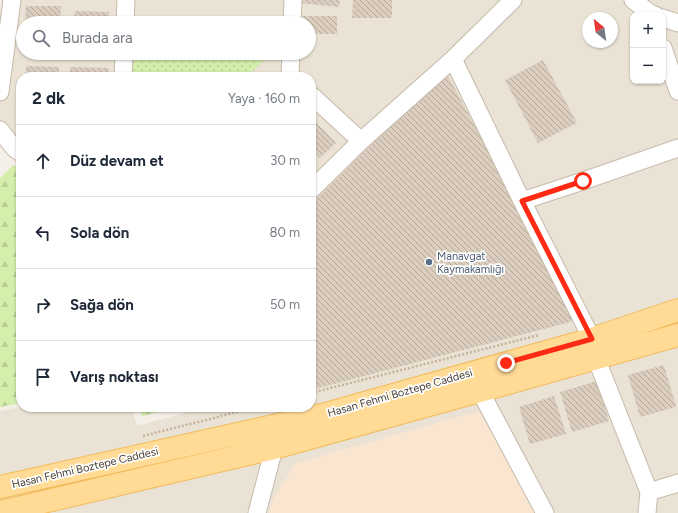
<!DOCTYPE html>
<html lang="tr">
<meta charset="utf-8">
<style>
:root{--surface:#fff;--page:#f2f2f3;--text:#1f2937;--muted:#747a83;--line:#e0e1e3}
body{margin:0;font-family:Figtree,sans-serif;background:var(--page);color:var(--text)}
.controls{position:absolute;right:12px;top:12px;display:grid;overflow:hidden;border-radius:8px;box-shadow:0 1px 3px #0004}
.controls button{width:36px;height:36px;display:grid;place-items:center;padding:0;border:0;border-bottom:1px solid var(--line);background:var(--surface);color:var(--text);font:20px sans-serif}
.compass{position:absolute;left:582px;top:12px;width:36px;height:36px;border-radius:50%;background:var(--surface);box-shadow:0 1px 3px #0004;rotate:331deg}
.stop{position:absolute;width:12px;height:12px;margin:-9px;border:3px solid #ff2a14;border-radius:50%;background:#fff}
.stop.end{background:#ff2a14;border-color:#fff;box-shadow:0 1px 4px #0008}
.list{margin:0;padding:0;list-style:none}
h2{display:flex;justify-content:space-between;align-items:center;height:52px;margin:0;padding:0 16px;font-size:17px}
h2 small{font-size:13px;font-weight:400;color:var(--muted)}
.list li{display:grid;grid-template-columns:26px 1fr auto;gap:12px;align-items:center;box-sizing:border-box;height:72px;padding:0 16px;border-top:1px solid var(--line)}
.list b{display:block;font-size:15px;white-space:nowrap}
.list em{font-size:13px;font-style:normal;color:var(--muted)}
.icon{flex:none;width:22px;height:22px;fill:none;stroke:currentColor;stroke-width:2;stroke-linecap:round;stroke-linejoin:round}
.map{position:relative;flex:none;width:678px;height:513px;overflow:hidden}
.search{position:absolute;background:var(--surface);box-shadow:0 1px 3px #0004;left:16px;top:16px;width:300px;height:44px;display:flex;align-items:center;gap:10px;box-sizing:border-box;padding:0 14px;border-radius:22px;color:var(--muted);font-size:15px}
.panel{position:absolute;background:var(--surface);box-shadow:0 1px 3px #0004;left:16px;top:72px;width:300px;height:340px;border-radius:16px}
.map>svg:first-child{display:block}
.residential{fill:#eae2d4;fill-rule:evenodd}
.commercial{fill:#f9e5d0}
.forest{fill:url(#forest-firs)}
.park{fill:url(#park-dots)}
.building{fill:url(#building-back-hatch)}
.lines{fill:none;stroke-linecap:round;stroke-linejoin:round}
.minor-casing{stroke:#c5baab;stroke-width:19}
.major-casing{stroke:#f2ba59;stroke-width:24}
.path{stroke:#c6b398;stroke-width:2.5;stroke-dasharray:2 2;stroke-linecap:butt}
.minor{stroke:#fff;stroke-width:17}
.major{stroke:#ffdb96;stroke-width:22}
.route{stroke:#ff2a14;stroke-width:5}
.service-dot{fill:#5c6f8a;stroke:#fff;stroke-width:1.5}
.labels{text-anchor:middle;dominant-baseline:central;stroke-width:3.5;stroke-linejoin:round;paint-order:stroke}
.service-label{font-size:11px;fill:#4e5e75;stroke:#fff;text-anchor:start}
.street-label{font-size:11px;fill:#494035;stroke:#fff}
</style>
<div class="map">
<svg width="678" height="513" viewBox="0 0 678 513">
<defs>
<pattern id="forest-firs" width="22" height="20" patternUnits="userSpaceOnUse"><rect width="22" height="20" fill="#d4eeab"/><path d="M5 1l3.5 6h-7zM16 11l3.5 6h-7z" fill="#b8cd94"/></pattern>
<pattern id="park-dots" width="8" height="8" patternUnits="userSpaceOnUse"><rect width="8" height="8" fill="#d4eeab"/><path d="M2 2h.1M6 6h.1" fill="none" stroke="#b8cd94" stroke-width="1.8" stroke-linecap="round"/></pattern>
<pattern id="building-back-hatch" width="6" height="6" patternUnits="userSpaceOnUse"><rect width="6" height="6" fill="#dbcebe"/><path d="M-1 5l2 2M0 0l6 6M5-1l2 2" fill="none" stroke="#b4a99b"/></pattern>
</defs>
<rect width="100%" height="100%" fill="#f5f0e7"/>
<!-- residential -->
<path class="residential" d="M 2,0 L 678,0 L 678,513 L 0,513 L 0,411 L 21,407 L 132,407 L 137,426 L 206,407 L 311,407 L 311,77 L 21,77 L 21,148 L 0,133 L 0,14 ZM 633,15 L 663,15 L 663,81 L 633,81 ZM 588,18 L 612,18 L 612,42 L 588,42 ZM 23,23 L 309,23 L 309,53 L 23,53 Z"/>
<!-- commercial -->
<path class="commercial" d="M 479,411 L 536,513 L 269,513 L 273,499 L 296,463 Z"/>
<!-- forest -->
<path class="forest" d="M 13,165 L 21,170 L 21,403 L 0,407 L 0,178 Z
M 139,407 L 178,407 L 142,416 Z"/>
<!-- park -->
<path class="park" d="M 137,16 L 276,19 L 275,23 L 136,23 Z
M 134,53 L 271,53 L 271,54 L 246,77 L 132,77 Z"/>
<!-- building -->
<path class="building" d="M 300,0 L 340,0 L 339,7 L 300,3 Z
M 353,0 L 392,0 L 392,18 L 352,18 Z
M 26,6 L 61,6 L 60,23 L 25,23 Z
M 75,11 L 109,12 L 109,23 L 74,23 Z
M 299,16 L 337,16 L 337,34 L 309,34 L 309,23 L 299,23 Z
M 72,53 L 108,53 L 108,57 L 72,56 Z
M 543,60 L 577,123 L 538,143 L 505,80 Z
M 26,66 L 59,67 L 59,77 L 26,77 Z
M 70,67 L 109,68 L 108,77 L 70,77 Z
M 448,76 L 578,320 L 311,390 L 311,204 L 438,79 Z
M 313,119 L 336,143 L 320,158 L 311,149 L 311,121 Z
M 664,365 L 676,407 L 640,417 L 628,375 Z
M 597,381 L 609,421 L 572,432 L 560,392 Z
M 554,396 L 566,434 L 530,444 L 519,407 Z"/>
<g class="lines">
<!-- minor casing -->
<g class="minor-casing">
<path id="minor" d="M 633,0 L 651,14 L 655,15
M 663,18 L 678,23
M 125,23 L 126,0
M 292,23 L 293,0
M 663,48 L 678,91
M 453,59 L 522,201 L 592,339
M 290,75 L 291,53
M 123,77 L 124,53
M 0,92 L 12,0
M 311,95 L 361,141
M 0,130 L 14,148 L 21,153
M 311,190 L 361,141 L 453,59 L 513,0
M 522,201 L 583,181 L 678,148
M 596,358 L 649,492 L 647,513
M 480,391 L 545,513
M 649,492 L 678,483
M 257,513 L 274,448"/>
</g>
<!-- major casing -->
<g class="major-casing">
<path id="major" d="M 0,487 L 322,415 L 592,339 L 678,310
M 0,512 L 274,448 L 480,391 L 678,335"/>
</g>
<!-- path -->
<path class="path" d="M 311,393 L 539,335
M 143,436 L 257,407"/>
<!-- minor -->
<use href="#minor" class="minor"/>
<!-- major -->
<use href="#major" class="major"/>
</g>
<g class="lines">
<!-- route -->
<path class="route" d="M 506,363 L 592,339 L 522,201 L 583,181"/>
</g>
<!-- markers -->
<circle class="service-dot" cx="429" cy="262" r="4"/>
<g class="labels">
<!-- service labels -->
<g class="service-label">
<text x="437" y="256">Manavgat<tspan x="437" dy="13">Kaymakamlığı</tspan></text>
</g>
<!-- street labels -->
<g class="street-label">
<text transform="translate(400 393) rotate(-16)">Hasan Fehmi Boztepe Caddesi</text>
<text transform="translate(85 468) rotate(-13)">Hasan Fehmi Boztepe Caddesi</text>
</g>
</g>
</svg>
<div class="controls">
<button>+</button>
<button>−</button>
</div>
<svg class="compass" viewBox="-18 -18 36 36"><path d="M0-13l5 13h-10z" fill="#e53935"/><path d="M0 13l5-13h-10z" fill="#747a83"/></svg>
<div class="stop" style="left:583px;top:181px"></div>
<div class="stop end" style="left:506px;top:363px"></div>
<div class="search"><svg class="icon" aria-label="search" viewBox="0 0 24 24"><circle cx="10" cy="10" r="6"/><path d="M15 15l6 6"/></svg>Burada ara</div>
<section class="panel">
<h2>2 dk<small>Yaya · 160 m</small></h2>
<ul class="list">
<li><svg class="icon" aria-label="ahead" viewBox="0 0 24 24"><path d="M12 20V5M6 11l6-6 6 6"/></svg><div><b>Düz devam et</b></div><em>30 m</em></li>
<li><svg class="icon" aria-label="left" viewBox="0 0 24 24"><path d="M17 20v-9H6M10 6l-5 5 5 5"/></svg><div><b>Sola dön</b></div><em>80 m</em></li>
<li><svg class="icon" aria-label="right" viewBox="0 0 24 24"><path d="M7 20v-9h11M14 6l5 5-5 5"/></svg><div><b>Sağa dön</b></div><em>50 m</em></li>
<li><svg class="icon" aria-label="arrive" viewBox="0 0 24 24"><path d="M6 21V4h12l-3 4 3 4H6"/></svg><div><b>Varış noktası</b></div></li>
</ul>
</section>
</div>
